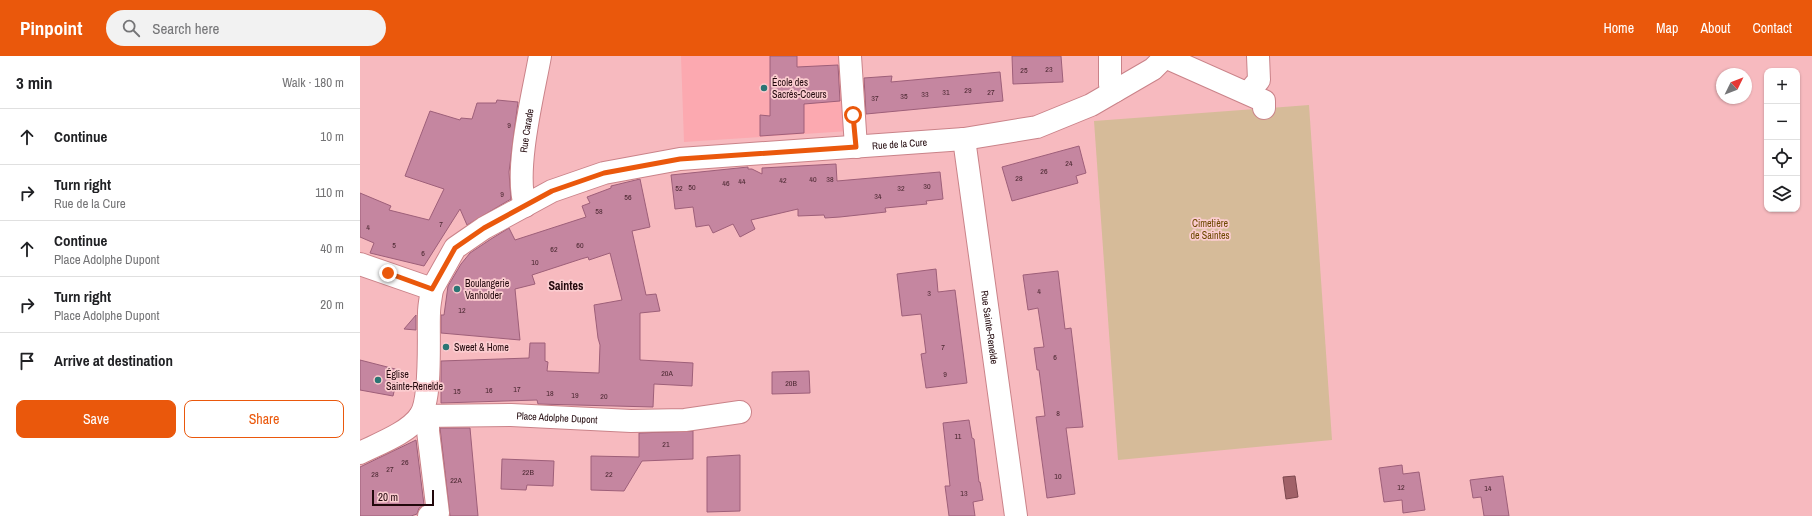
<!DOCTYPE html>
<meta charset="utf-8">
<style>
:root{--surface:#fff;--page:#f2f2f2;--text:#202124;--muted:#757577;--line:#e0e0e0;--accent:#ea580c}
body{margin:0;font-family:"Archivo Narrow",sans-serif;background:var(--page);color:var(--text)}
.controls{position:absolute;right:12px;top:12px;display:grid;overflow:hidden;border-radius:8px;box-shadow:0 1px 3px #0004}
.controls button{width:36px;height:36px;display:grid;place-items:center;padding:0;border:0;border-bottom:1px solid var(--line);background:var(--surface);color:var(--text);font:20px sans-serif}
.compass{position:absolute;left:1356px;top:12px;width:36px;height:36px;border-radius:50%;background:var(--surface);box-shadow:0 1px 3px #0004;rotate:47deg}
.scale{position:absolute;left:12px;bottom:10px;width:62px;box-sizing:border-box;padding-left:4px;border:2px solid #22080c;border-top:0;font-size:11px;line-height:14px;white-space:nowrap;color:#22080c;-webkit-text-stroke:3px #fbcccf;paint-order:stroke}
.stop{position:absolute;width:12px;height:12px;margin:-9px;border:3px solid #ea580c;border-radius:50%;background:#fff}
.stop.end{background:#ea580c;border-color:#fff;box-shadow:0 1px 4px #0008}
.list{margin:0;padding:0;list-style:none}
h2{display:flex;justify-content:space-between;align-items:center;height:52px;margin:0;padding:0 16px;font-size:17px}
h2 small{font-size:13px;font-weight:400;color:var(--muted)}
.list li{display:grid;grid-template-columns:26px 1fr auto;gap:12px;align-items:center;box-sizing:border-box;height:56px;padding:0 16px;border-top:1px solid var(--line)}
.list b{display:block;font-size:15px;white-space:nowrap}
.list p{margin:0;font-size:13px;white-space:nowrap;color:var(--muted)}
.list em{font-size:13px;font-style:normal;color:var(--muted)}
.actions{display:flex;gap:8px;padding:12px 16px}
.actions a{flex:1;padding:9px 0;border:1px solid var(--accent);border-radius:8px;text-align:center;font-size:14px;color:var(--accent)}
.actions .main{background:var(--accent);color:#fff}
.icon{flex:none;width:22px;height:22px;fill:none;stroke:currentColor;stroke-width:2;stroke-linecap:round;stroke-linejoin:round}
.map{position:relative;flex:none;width:1452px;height:460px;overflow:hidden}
header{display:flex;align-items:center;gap:24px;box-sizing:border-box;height:56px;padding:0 20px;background:var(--accent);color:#fff}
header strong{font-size:19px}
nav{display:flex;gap:22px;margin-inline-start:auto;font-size:14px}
.search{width:280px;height:36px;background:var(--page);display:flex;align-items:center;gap:10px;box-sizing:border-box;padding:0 14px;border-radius:22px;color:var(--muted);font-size:15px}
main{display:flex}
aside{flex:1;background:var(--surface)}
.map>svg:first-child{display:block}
.built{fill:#fca9b0}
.green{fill:#d6bb99}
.water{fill:#a16168;stroke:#7b464c}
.building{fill:#c586a0;stroke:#9e5f79}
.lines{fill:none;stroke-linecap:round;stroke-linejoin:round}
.minor-casing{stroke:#ca8389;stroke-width:24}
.minor{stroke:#fff;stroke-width:22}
.route{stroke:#ea580c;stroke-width:5}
.poi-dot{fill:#2b7574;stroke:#fbcccf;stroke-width:1.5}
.labels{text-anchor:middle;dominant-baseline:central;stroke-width:3.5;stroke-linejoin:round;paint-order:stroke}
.number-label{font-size:8px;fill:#4b2831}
.poi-label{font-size:10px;fill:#22080c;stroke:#fbcccf;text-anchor:start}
.street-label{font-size:10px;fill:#22080c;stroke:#fbcccf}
.park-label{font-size:10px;fill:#6d4701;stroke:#fbcccf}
.quarter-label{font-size:12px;font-weight:bold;fill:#22080c;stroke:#fbcccf}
</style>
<header>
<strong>Pinpoint</strong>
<div class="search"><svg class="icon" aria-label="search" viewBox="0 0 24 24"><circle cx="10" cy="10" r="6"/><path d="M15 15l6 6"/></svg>Search here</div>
<nav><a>Home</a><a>Map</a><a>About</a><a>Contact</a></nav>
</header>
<main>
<aside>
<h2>3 min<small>Walk · 180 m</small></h2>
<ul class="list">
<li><svg class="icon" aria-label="ahead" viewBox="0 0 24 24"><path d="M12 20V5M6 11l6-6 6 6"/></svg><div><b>Continue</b></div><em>10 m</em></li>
<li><svg class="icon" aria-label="right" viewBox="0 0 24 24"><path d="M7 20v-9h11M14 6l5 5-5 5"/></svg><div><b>Turn right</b><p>Rue de la Cure</p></div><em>110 m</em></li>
<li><svg class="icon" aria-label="ahead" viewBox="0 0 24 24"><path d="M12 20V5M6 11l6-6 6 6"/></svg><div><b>Continue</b><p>Place Adolphe Dupont</p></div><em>40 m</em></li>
<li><svg class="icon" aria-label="right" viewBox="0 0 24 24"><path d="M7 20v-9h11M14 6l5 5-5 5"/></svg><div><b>Turn right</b><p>Place Adolphe Dupont</p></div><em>20 m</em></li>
<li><svg class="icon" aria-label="arrive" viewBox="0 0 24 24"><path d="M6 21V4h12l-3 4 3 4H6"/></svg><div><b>Arrive at destination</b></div></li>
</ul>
<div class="actions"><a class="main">Save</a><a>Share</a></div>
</aside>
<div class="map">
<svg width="1452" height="460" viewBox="0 0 1452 460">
<rect width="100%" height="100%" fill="#f7babf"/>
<!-- built -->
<path class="built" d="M 321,0 L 482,0 L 489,75 L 324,86 Z"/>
<!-- green -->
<path class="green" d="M 949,49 L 972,384 L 758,404 L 734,65 Z"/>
<!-- water -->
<path class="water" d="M 935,420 L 938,441 L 926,443 L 923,421 Z"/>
<!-- building -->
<path class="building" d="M 410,0 L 437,0 L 437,11 L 478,9 L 480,45 L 444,48 L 444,77 L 400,80 L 400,59 L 410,60 Z
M 652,0 L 701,0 L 703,26 L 653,28 Z
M 640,16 L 643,45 L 506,58 L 504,22 L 532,20 L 531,26 Z
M 137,44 L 158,46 L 149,116 L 151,143 L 107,169 L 100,153 L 64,210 L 10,197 L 14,187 L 0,181 L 0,137 L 31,150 L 29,154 L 69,164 L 84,133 L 45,120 L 70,55 L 100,64 L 101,62 L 112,63 L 117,47 L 136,47 Z
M 719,90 L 726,117 L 716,120 L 718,127 L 652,145 L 642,111 Z
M 476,108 L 477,125 L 580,116 L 583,143 L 566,145 L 567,148 L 525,152 L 526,156 L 480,161 L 465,162 L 464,159 L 438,160 L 438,153 L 391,164 L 395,173 L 380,181 L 373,168 L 353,177 L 349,169 L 336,171 L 333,151 L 315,153 L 311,119 L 388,111 L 388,113 L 392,113 L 402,118 L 402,112 Z
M 280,123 L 290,171 L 272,175 L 286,239 L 296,238 L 300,255 L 280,257 L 280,304 L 333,307 L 332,330 L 294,328 L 293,351 L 178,348 L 177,344 L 81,347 L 81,305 L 169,302 L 170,287 L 185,287 L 185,305 L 188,306 L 187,315 L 239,317 L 240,289 L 238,282 L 234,249 L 262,244 L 250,197 L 229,204 L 228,201 L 221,203 L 172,219 L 175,228 L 155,233 L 160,284 L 81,277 L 81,259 L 84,259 L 88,230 L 101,208 L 110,197 L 131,183 L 149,172 L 155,184 L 226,161 L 222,150 L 230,147 L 227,141 L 251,132 L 251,130 Z
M 576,213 L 578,236 L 595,234 L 607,327 L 566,332 L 561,298 L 566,297 L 561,258 L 542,260 L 537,218 Z
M 698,215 L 705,273 L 711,272 L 723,371 L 706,372 L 715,438 L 687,442 L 676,361 L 685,360 L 679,314 L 677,314 L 674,292 L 684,291 L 678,252 L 668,254 L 663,219 Z
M 56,259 L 56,274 L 44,273 Z
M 0,304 L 39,314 L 33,340 L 0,334 Z
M 449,315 L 450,337 L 412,338 L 412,316 Z
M 609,364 L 612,382 L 614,383 L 619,426 L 620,426 L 623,444 L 613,446 L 615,460 L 589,460 L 585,430 L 590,430 L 583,367 Z
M 80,372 L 110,372 L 118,460 L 90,460 Z
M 333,375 L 333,403 L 282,405 L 264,435 L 231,434 L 231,400 L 279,401 L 279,377 Z
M 56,384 L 64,449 L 59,452 L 57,458 L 51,460 L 0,460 L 0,411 Z
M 380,399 L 380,455 L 347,456 L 347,401 Z
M 142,403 L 194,405 L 193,430 L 167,429 L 166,434 L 141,433 Z
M 1042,409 L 1043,418 L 1059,416 L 1065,454 L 1043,457 L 1042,444 L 1024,446 L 1019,412 Z
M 1143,420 L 1149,460 L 1124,460 L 1121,441 L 1113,442 L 1110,424 Z"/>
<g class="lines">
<!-- minor casing -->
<g class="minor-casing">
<g id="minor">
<path d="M 490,0 L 496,91"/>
<path d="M 750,0 L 750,29 L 755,35"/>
<path d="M 805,1 L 904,45 L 904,52"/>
<path d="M 888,37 L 899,24 L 898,0"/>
<path id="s1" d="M 604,83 L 656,460"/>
<path id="s2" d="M 165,150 C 154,114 173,39 180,0"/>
<path d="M 0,208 L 72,233 C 71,241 69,249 69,257 C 68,281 72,343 60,360 C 48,377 18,388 0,397"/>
<path id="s3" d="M 72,233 L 95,192 L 124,172 L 192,135 L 244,117 L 320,103 L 604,83 L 677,71 L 731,49 L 793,13 L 806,0"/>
<path id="s4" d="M 60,360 L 151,359 L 271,365 L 325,364 L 380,356"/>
<path d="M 68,360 L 68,375 L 78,457 L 69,460"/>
</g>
</g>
<!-- minor -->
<use href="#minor" class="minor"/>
</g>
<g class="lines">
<!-- route -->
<path class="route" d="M 28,217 L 72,233 L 95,192 L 124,172 L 192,135 L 244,117 L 320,103 L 496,91 L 493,59"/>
</g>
<!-- markers -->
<g class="poi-dot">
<circle cx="404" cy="32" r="4"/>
<circle cx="97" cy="233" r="4"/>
<circle cx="86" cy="291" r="4"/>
<circle cx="18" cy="324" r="4"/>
</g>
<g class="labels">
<!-- number labels -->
<g class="number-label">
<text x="689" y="13">23</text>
<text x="664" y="14">25</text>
<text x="608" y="34">29</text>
<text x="586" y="36">31</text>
<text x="631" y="36">27</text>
<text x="565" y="38">33</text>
<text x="544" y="40">35</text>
<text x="515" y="42">37</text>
<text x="149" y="69">9</text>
<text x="709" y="107">24</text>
<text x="684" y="115">26</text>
<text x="659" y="122">28</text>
<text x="453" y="123">40</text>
<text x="470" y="123">38</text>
<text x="423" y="124">42</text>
<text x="382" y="125">44</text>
<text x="366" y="127">46</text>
<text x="567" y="130">30</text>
<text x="332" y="131">50</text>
<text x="319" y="132">52</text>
<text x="541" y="132">32</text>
<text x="142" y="138">9</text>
<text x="518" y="140">34</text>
<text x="268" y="141">56</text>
<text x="239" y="155">58</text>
<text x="81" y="168">7</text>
<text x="8" y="171">4</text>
<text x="34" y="189">5</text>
<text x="220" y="189">60</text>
<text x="194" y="193">62</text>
<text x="63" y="197">6</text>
<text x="175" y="206">10</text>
<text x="679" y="235">4</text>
<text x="569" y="237">3</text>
<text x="102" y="254">12</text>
<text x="583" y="291">7</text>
<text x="695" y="301">6</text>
<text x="307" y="317">20A</text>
<text x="585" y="318">9</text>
<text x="431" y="327">20B</text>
<text x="157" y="333">17</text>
<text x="129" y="334">16</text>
<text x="97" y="335">15</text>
<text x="190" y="337">18</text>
<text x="215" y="339">19</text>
<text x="244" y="340">20</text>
<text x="698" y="357">8</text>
<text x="598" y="380">11</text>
<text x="306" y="388">21</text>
<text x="45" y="406">26</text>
<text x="30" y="413">27</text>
<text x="168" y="416">22B</text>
<text x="15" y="418">28</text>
<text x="249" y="418">22</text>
<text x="698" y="420">10</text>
<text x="96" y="424">22A</text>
<text x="1041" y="431">12</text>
<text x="1128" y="432">14</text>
<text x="604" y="437">13</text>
</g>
<!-- poi labels -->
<g class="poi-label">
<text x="412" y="26">École des<tspan x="412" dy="12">Sacrés-Coeurs</tspan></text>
<text x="105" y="227">Boulangerie<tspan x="105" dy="12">Vanholder</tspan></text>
<text x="94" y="291">Sweet &amp; Home</text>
<text x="26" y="318">Église<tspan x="26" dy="12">Sainte-Renelde</tspan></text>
</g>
<!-- street labels -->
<g class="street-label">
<text stroke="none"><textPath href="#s2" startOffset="76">Rue Carade</textPath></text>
<text stroke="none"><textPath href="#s3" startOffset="512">Rue de la Cure</textPath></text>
<text stroke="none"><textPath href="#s1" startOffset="190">Rue Sainte-Renelde</textPath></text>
<text stroke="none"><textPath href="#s4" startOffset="137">Place Adolphe Dupont</textPath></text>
</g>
<!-- park labels -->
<g class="park-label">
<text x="850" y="167">Cimetière<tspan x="850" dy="12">de Saintes</tspan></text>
</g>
<!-- quarter labels -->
<g class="quarter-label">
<text x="206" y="230">Saintes</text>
</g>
</g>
</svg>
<div class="controls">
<button>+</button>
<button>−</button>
<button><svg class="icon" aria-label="locate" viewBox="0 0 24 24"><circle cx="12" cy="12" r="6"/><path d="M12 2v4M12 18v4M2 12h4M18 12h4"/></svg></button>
<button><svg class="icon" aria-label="layers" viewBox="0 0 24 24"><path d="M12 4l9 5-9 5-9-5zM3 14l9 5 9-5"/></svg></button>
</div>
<svg class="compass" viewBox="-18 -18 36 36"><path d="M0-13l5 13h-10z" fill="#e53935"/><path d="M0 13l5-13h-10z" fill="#757577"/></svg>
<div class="scale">20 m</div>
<div class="stop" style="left:493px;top:59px"></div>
<div class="stop end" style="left:28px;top:217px"></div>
</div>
</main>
